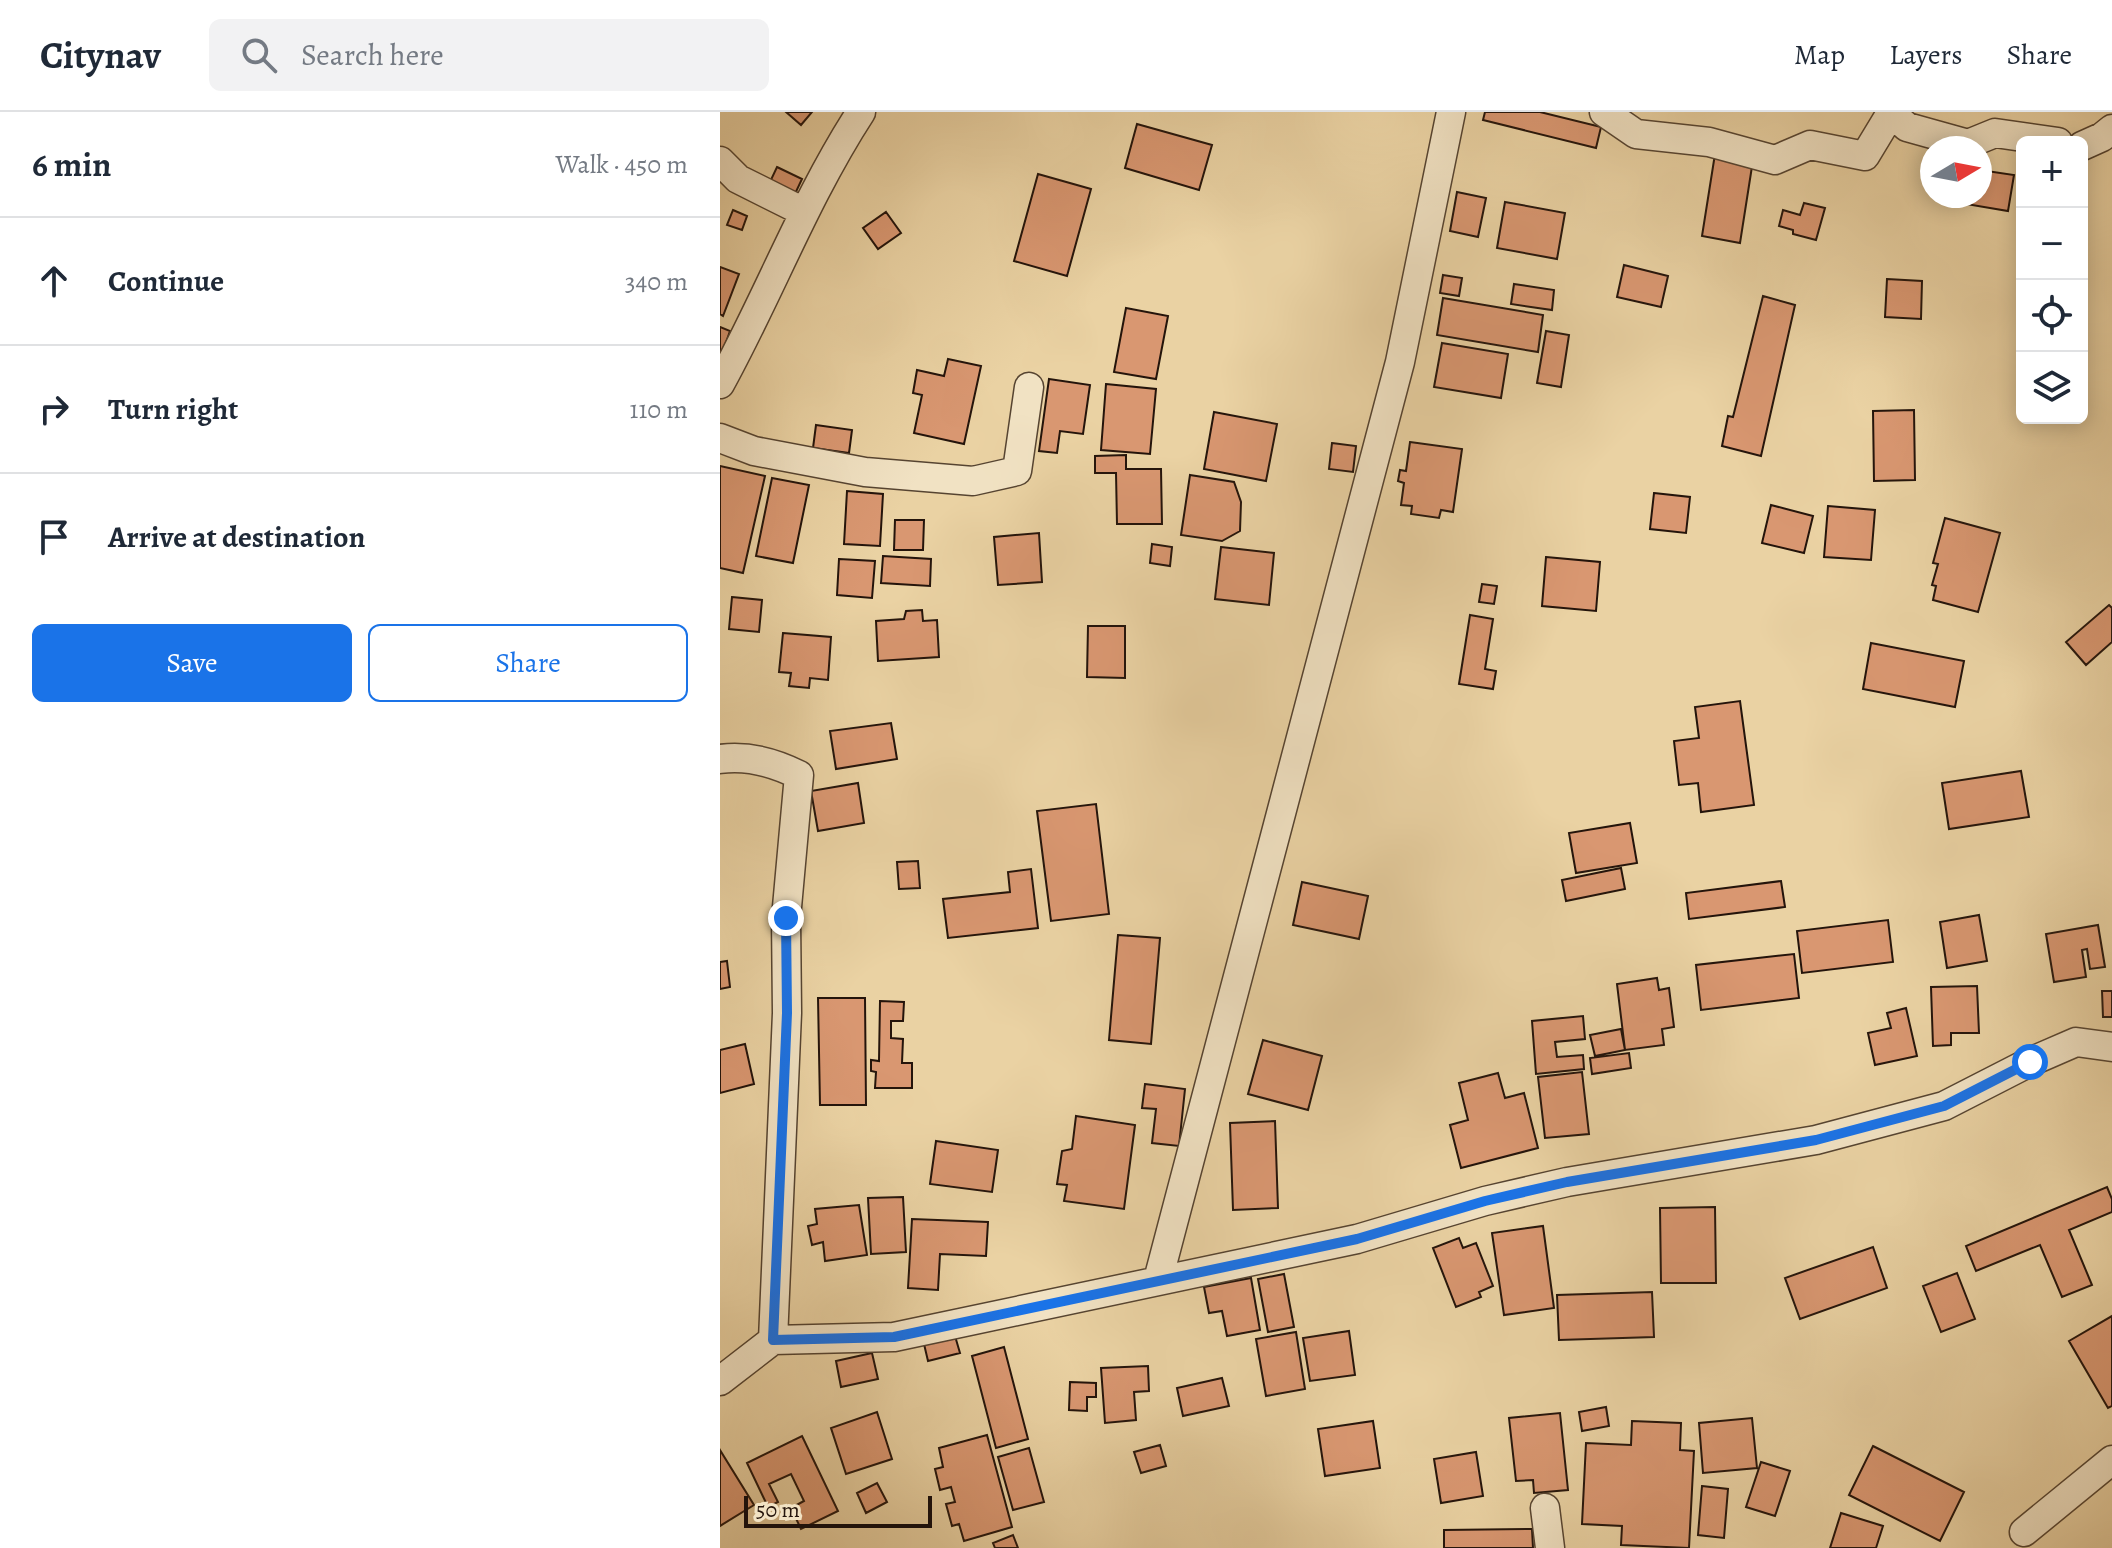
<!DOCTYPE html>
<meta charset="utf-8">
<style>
:root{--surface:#fff;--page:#f2f2f3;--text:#1f2937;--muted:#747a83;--line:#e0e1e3;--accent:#1a73e8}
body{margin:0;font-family:Alegreya,serif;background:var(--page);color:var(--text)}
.controls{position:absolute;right:24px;top:24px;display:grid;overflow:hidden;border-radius:12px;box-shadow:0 4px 20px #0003}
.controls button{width:72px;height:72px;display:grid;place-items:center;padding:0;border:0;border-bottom:2px solid var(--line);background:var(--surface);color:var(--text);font:40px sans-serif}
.compass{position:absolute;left:1200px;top:24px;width:72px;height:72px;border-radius:50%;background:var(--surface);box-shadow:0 4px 20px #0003;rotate:80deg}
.scale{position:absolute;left:24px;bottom:20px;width:188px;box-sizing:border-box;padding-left:8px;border:4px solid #24140b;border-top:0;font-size:22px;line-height:28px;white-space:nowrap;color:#24140b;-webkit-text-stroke:6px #f1e2c3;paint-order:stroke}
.stop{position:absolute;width:24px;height:24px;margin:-18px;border:6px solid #1a73e8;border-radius:50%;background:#fff}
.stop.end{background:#1a73e8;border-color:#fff;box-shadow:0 2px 8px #0008}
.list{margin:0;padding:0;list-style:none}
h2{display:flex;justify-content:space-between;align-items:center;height:104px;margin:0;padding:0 32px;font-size:34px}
h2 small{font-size:26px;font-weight:400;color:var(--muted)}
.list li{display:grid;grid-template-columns:52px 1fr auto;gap:24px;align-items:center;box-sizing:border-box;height:128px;padding:0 32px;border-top:2px solid var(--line)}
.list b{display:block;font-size:30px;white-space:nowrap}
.list em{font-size:26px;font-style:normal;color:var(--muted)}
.actions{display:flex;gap:16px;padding:24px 32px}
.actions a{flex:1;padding:18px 0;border:2px solid var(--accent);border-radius:12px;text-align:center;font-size:28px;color:var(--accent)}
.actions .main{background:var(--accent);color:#fff}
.icon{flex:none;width:44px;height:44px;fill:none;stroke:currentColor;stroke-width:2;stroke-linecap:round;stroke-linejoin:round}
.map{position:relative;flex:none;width:1392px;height:1436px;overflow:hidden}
header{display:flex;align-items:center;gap:48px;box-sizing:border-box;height:112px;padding:0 40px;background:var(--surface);border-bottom:2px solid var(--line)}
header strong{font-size:38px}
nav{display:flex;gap:44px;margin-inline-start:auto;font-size:28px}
.search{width:560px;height:72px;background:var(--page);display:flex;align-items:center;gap:20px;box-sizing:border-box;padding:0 28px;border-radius:12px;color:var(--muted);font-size:30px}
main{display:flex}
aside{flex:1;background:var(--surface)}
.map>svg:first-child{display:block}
.building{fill:#d99771;stroke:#24140b;stroke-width:2}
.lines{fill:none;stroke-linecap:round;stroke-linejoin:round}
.minor-casing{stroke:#564431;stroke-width:31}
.minor{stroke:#f1e2c3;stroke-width:28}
.route{stroke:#1a73e8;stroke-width:10}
</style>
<header>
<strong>Citynav</strong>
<div class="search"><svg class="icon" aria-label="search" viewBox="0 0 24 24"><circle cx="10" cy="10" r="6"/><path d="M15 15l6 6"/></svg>Search here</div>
<nav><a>Map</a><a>Layers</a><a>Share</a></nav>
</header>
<main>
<aside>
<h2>6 min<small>Walk · 450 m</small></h2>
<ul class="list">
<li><svg class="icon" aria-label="ahead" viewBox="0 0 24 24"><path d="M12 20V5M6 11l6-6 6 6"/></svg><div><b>Continue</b></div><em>340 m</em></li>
<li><svg class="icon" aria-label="right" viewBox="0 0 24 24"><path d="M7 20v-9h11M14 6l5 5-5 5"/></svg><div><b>Turn right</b></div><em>110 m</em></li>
<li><svg class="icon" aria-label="arrive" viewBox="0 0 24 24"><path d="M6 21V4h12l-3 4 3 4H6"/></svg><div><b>Arrive at destination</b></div></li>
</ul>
<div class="actions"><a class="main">Save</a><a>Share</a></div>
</aside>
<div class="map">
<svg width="1392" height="1436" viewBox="0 0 1392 1436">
<rect width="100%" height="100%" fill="#ead2a3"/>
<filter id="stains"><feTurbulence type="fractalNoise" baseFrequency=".0025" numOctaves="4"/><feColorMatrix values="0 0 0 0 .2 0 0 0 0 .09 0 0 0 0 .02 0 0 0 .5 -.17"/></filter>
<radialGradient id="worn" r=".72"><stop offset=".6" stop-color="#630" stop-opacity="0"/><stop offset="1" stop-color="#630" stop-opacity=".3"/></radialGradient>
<!-- building -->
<path class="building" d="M 66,0 L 92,0 L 81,13 Z
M 765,0 L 820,0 L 881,15 L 876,36 L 763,8 Z
M 417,12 L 492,33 L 479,78 L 405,56 Z
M 995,42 L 1033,48 L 1020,131 L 982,124 Z
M 57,55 L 82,67 L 74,84 L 49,72 Z
M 1260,58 L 1294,63 L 1288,99 L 1246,92 L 1247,84 L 1260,84 Z
M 318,62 L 371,77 L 347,164 L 294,149 Z
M 737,80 L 766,86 L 758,125 L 730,119 Z
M 785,90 L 845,101 L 837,147 L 777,136 Z
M 1084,91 L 1105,96 L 1096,128 L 1073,122 L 1073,118 L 1059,114 L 1063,98 L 1080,103 Z
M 13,98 L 27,104 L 22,118 L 7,113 Z
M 166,100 L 181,121 L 158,137 L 143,116 Z
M 904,153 L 948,164 L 941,195 L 897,185 Z
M 0,155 L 19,162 L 3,204 L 0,202 Z
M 723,163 L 742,166 L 739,184 L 720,181 Z
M 1167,167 L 1202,169 L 1201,207 L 1165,205 Z
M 794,172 L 834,178 L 832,198 L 791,192 Z
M 1043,184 L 1075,193 L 1041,344 L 1002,334 L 1008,304 L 1013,305 Z
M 723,186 L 823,203 L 818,240 L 717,223 Z
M 406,196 L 448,204 L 436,267 L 394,260 Z
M 0,215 L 10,219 L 0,248 Z
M 826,219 L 849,223 L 841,275 L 817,271 Z
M 722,231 L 788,242 L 781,286 L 714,275 Z
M 228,247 L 261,254 L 244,332 L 194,321 L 202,283 L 193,281 L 197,258 L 224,264 Z
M 329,267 L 370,273 L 363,322 L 340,319 L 337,341 L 319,339 Z
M 386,272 L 436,277 L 430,342 L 381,338 Z
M 1194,298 L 1195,368 L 1154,369 L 1153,299 Z
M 494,300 L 557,312 L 546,369 L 484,357 Z
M 96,313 L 132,318 L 129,341 L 93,336 Z
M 690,330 L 742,337 L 733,400 L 721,398 L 719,406 L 691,402 L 692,394 L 681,393 L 684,371 L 678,369 L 680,358 L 686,359 Z
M 612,331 L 636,334 L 633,360 L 609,357 Z
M 406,343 L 406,357 L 441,357 L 442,412 L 397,412 L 396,361 L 375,361 L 375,344 Z
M 0,354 L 45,364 L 23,461 L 0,456 Z
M 470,363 L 514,370 L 521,390 L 520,419 L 502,429 L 461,423 Z
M 52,366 L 89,373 L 73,451 L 36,444 Z
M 127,379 L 163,382 L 160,434 L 124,432 Z
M 934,381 L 970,385 L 966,421 L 930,417 Z
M 1051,393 L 1093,404 L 1084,441 L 1042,431 Z
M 1108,394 L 1155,398 L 1151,448 L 1104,445 Z
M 1225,406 L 1280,421 L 1258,500 L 1213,488 L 1216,474 L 1212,473 L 1218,452 L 1213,451 Z
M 175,408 L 204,408 L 203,438 L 174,438 Z
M 319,421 L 322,470 L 278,473 L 274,425 Z
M 432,432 L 452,435 L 450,454 L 430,451 Z
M 501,435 L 554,441 L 549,493 L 495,487 Z
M 163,444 L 211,447 L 210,474 L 161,471 Z
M 826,445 L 880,450 L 876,499 L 822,494 Z
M 119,447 L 155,449 L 152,486 L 117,483 Z
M 762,472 L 777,474 L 774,492 L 759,490 Z
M 12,485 L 42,488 L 39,520 L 9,517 Z
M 1389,493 L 1392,496 L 1392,530 L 1366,553 L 1346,530 Z
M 202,498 L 203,509 L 217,508 L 219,545 L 158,549 L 156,509 L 184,507 L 186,499 Z
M 750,503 L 773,507 L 765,557 L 776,559 L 773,577 L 739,572 Z
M 368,514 L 405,514 L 405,566 L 367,565 Z
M 63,521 L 111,525 L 108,568 L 90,566 L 89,576 L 69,574 L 71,561 L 59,560 Z
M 1151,531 L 1244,549 L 1235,595 L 1143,577 Z
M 1020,589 L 1034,693 L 981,700 L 978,671 L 959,673 L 954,629 L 979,626 L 975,595 Z
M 171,611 L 177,647 L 116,657 L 110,619 Z
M 1301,659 L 1309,705 L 1229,717 L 1222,671 Z
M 138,671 L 144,711 L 98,719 L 91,679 Z
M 376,692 L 389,802 L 331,809 L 317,699 Z
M 910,711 L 917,751 L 856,761 L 849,721 Z
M 198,749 L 200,776 L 179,777 L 177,750 Z
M 901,756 L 905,777 L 846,789 L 842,768 Z
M 311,757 L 318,816 L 228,826 L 223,787 L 290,780 L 288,760 Z
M 1061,769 L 1065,795 L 969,807 L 966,781 Z
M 582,770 L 648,784 L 639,827 L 573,813 Z
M 1259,803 L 1267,849 L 1227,856 L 1220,810 Z
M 1168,808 L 1173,850 L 1082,861 L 1077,819 Z
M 1378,813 L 1385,855 L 1370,857 L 1367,837 L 1362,838 L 1366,865 L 1334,870 L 1326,822 Z
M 398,823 L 440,826 L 431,932 L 389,928 Z
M 1074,842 L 1079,886 L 981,898 L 976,853 Z
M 7,849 L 10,875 L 0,877 L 0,850 Z
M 937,866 L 939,878 L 949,876 L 954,915 L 942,917 L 944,933 L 905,938 L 897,872 Z
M 1257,874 L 1259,921 L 1231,921 L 1231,933 L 1213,934 L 1211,875 Z
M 1382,879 L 1392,879 L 1392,905 L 1383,905 Z
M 98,886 L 145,886 L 146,993 L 100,993 Z
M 160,889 L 184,890 L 183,909 L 171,909 L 171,926 L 183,927 L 182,951 L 192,951 L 192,976 L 155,976 L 156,960 L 151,959 L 151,948 L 159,949 Z
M 1186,896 L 1197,944 L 1155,953 L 1148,921 L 1171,916 L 1167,901 Z
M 863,904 L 865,927 L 835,930 L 837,945 L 863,943 L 864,957 L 816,962 L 812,909 Z
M 901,917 L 905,938 L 875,944 L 870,923 Z
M 543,928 L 602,944 L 588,998 L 528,982 Z
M 25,932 L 34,972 L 0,981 L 0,938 Z
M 909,941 L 911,956 L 872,962 L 870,946 Z
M 862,960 L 869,1022 L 825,1026 L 818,965 Z
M 778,961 L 785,986 L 804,981 L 818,1036 L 741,1056 L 730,1013 L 748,1008 L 739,971 Z
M 425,972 L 465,977 L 459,1034 L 432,1031 L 436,997 L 422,996 Z
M 356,1004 L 415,1013 L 404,1097 L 344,1089 L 347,1073 L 337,1072 L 342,1039 L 352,1037 Z
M 555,1009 L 558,1096 L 513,1098 L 510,1011 Z
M 216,1029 L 278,1038 L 272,1080 L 210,1072 Z
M 1387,1075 L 1392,1087 L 1392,1100 L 1349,1118 L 1372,1173 L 1342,1185 L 1320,1133 L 1256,1159 L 1246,1134 Z
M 183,1085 L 186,1140 L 151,1142 L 148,1086 Z
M 139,1093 L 147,1143 L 105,1149 L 103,1130 L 92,1133 L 88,1114 L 97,1112 L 95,1097 Z
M 995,1095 L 996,1171 L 941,1171 L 940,1096 Z
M 192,1107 L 268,1110 L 266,1144 L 220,1142 L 218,1178 L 188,1176 Z
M 823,1114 L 834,1196 L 784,1203 L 772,1121 Z
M 739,1126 L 743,1136 L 756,1131 L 773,1174 L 759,1180 L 761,1185 L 736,1195 L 713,1136 Z
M 1153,1135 L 1167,1176 L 1080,1207 L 1065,1166 Z
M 1237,1161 L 1255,1207 L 1221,1220 L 1203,1174 Z
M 564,1162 L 574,1215 L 548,1220 L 538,1167 Z
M 531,1166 L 540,1218 L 507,1224 L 502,1199 L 489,1201 L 484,1175 Z
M 932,1180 L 934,1225 L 839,1228 L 837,1183 Z
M 1392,1204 L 1392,1294 L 1388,1296 L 1349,1229 Z
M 629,1219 L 635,1263 L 590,1269 L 583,1226 Z
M 576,1220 L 585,1277 L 546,1284 L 536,1227 Z
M 235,1224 L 240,1241 L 208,1249 L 204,1232 Z
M 284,1235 L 308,1327 L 276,1336 L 252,1244 Z
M 152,1241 L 158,1267 L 121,1275 L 116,1249 Z
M 428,1254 L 429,1279 L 414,1280 L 416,1308 L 385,1311 L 381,1256 Z
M 502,1266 L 509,1294 L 463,1304 L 457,1276 Z
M 350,1270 L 376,1271 L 376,1285 L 367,1285 L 367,1299 L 349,1298 Z
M 886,1295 L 889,1314 L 862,1319 L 859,1300 Z
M 157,1300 L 172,1347 L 126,1362 L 111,1316 Z
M 840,1301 L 848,1378 L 814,1381 L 813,1368 L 796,1369 L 789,1306 Z
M 1032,1306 L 1037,1356 L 983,1361 L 979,1311 Z
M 653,1309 L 660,1356 L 605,1364 L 598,1317 Z
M 912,1309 L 961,1311 L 960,1338 L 974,1339 L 969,1436 L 901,1433 L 902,1414 L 862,1412 L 866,1331 L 911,1333 Z
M 267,1323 L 292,1415 L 244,1429 L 239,1412 L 232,1414 L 226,1392 L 235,1390 L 231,1375 L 220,1378 L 215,1357 L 223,1355 L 219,1336 Z
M 82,1324 L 118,1399 L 81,1417 L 71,1396 L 84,1389 L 71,1362 L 49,1372 L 58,1390 L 48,1395 L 27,1351 Z
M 440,1333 L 446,1354 L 421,1361 L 414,1340 Z
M 1153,1334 L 1244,1380 L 1220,1429 L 1129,1383 Z
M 309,1336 L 324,1390 L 293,1398 L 278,1345 Z
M 0,1338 L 34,1393 L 0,1414 Z
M 756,1340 L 763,1384 L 721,1391 L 714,1347 Z
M 1041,1350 L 1070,1359 L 1055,1404 L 1026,1395 Z
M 157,1371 L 167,1390 L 146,1401 L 137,1381 Z
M 982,1374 L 1008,1377 L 1004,1426 L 978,1423 Z
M 1121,1401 L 1163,1414 L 1156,1436 L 1110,1436 Z
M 812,1417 L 813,1436 L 724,1436 L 724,1418 Z
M 293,1423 L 298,1436 L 275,1436 L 273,1431 Z"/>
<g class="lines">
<!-- minor casing -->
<g class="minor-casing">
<path id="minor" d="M 884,0 L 916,22 L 989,30 L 1055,48 L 1090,33 L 1145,44 L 1171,1 L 1187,15 L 1248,32 L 1275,21 L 1338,30
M 1362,34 L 1382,25 L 1392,17
M 0,49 L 18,67 L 84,100
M 0,272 C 49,183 85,86 141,0
M 0,326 L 34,339 L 145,360 L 253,369 L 297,359 L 309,275
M 0,647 C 28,643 55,651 79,663 L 66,806 L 67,901 L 53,1228
M 438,1168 L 680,250 L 731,0
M 0,1269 L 53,1228 L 174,1225 L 637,1127 L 765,1089 L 847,1070 L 1096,1028 L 1224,994 L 1310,950 L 1356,930 L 1392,935
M 825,1396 L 830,1436
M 1304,1420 L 1392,1348"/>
</g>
<!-- minor -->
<use href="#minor" class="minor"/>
</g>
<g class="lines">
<!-- route -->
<path class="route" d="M 66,806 L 67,901 L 53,1228 L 174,1225 L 637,1127 L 765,1089 L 847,1070 L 1096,1028 L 1224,994 L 1310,950"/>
</g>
<rect width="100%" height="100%" filter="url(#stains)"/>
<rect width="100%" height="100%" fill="url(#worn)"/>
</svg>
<div class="controls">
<button>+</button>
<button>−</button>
<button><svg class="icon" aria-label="locate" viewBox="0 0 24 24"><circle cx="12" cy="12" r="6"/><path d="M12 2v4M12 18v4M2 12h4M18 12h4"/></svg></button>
<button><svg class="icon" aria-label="layers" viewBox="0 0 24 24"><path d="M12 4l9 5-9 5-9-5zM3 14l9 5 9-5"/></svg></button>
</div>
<svg class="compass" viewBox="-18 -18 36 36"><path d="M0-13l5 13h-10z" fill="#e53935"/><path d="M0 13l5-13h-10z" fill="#747a83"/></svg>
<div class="scale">50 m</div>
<div class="stop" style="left:1310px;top:950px"></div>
<div class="stop end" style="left:66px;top:806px"></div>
</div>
</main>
